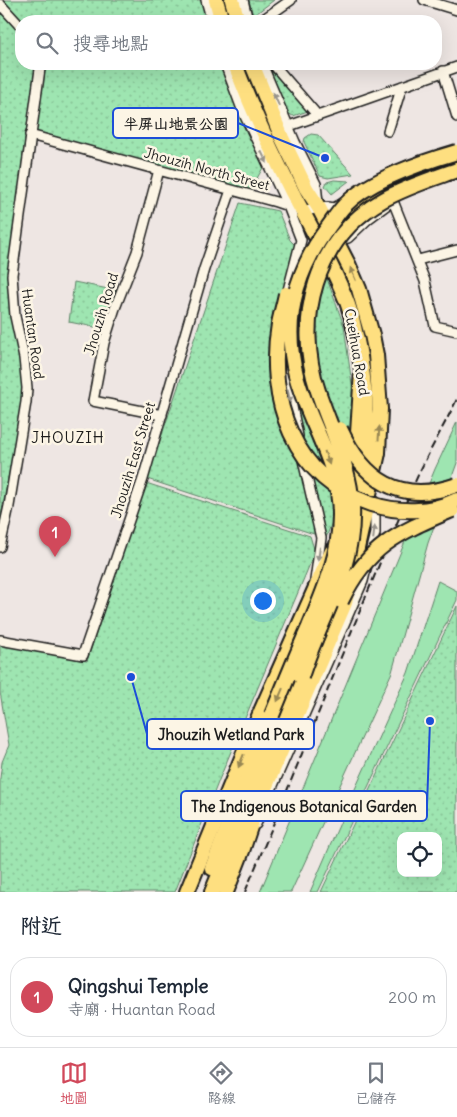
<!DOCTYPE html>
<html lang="zh-TW">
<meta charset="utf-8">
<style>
:root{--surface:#fff;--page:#f2f2f3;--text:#1f2937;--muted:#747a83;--line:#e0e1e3;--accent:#d1495b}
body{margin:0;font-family:Delius,"LXGW WenKai TC",sans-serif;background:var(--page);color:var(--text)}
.controls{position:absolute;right:15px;bottom:15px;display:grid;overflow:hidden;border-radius:10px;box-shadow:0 5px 20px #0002}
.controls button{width:45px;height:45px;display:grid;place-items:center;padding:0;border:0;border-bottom:1px solid var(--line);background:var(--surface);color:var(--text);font:25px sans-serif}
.you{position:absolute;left:262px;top:600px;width:18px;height:18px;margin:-12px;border:4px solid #fff;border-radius:50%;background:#1a73e8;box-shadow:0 0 0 8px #1a73e833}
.badge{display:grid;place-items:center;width:32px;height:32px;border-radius:50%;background:var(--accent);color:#fff;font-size:16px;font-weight:700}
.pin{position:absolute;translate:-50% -41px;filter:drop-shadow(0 1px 2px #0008)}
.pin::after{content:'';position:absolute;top:26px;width:18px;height:15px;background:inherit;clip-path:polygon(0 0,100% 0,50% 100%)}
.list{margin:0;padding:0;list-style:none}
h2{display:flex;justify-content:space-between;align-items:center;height:65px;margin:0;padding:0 20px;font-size:21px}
h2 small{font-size:16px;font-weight:400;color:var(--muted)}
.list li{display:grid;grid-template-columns:32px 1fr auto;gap:15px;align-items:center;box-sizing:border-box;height:80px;margin:0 10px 10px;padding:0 10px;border:1px solid var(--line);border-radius:20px}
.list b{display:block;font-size:19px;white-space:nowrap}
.list p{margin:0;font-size:16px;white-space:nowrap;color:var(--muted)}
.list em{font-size:16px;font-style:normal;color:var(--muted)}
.icon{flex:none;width:28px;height:28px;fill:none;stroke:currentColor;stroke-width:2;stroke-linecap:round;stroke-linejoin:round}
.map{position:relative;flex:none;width:457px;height:892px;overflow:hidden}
.search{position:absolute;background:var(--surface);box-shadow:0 5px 20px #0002;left:15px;right:15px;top:15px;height:55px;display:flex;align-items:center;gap:12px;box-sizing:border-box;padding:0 18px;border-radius:20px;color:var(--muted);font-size:19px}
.sheet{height:155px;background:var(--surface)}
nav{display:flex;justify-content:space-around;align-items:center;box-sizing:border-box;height:70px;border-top:1px solid var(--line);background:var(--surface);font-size:14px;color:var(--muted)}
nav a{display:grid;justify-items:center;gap:2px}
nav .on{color:var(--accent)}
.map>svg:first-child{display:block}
.green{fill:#9ee5b1;stroke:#5d8066}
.park{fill:url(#park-dots);stroke:#5d8066;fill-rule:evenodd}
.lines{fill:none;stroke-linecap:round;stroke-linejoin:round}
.minor-casing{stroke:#1c1c1c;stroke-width:12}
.primary-casing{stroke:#1c1c1c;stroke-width:18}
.trunk-casing{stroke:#1c1c1c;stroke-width:18}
.minor{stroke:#fcf5e5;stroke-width:9}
.primary{stroke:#fedf80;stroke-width:14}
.trunk{stroke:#fedf80;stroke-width:14}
.rail{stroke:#1c1c1c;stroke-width:2;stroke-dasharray:8 4;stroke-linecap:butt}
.trunk-bridge-casing{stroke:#1c1c1c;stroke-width:18;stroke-linecap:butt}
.trunk-bridge{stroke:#fedf80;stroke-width:14}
.oneway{fill:#97938b}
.oneway2{fill:#988753}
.labels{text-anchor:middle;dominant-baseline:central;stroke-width:5;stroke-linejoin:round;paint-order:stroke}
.street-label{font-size:14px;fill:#1c1c1c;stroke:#fcf5e5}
.neighbourhood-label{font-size:15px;letter-spacing:1px;fill:#1c1c1c;stroke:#fcf5e5}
.leader{fill:none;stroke:#1d4ed8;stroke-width:2}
.callout-dot{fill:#1d4ed8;stroke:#fcf5e5;stroke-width:2}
.callout{fill:#fcf5e5;stroke:#1d4ed8;stroke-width:2}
.callout-label{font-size:15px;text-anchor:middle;font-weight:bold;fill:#1c1c1c}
</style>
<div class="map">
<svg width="457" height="892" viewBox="0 0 457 892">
<defs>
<pattern id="park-dots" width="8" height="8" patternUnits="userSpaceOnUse" patternTransform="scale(1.25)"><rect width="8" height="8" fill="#9ee5b1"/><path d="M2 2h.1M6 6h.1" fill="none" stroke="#88c498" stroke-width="1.8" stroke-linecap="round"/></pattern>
</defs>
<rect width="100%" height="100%" fill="#eee6e3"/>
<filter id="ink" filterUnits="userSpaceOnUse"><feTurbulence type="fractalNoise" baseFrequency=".02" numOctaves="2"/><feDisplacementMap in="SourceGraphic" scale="10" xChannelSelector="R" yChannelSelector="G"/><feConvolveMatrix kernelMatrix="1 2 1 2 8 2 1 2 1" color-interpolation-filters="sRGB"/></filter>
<g filter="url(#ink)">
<!-- green -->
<path class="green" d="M 457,422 L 457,463 L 428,543 L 392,672 L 291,892 L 260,892 L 435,469 Z
M 438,581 L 457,591 L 457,600 L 318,892 L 310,892 L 350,800 L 408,673 Z"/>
<!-- park -->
<path class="park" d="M 0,0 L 203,0 L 208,21 L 21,21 L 21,64 L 221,64 L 265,164 L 250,191 L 26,130 L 10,263 L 17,341 L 22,378 L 21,410 L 0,521 Z
M 249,0 L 274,0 L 253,16 Z
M 266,64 L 268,64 L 311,110 L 293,116 L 286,112 Z
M 311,134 L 318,135 L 353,174 L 328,178 L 320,176 L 304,142 L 305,138 Z
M 334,180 L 349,181 L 332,194 L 325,186 L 327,182 Z
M 240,203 L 278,211 L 290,240 L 326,276 L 344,326 L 353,392 L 356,448 L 350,474 L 326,538 L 147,479 Z
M 74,282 L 118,291 L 105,329 L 69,322 Z
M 146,483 L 310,536 L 315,552 L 219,780 L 175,892 L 0,892 L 0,778 L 2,762 L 9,745 L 0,692 L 0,645 L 87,661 Z
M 457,606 L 457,892 L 321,892 ZM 401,836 L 438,836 L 438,873 L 401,873 Z"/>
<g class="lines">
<!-- minor casing -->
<g class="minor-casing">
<path id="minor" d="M 206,0 L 212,21
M 243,0 L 248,21
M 424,0 L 457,10
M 0,4 L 21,27
M 261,21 L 291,0
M 225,64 L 243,112 L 288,206 L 301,240 L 286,298
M 262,64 L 295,142 L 316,184 L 318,203
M 273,64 L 318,116
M 443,71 L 457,117
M 289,126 L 457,67
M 388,131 L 402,86
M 30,135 L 276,202 L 303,211 L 328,207 L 334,208 L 343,203
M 159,170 L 137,252 L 115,308 L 104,343 L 93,401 L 162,415
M 393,201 L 425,281 L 435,326 L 457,331
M 342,239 L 348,238 L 368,219 L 391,202
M 418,260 L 457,250
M 282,358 L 298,436
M 302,456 L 321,538 L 315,580
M 0,547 L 9,506 L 26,402 L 27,388 L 24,358 L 15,316 L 12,275 L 40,69 L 39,64
M 0,640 L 83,655 L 143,479 L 204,269 L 231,190
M 256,824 L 363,581 L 375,533 L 375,501"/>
</g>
<!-- primary casing -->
<g class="primary-casing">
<path id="primary" d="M 216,0 L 222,21
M 232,0 L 238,21
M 235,64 C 251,108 271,150 292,192 C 310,226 330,260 345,297 C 353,315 356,336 360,356 C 368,406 371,460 350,508
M 187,892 L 262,709 L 332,551
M 226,892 L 242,851 L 256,809 L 345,603 L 378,453 L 380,409 L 376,355 L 372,335 L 359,289 L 349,266 L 319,208 L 306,188 L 282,138 L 252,64"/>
</g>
<!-- trunk casing -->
<g class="trunk-casing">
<path id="trunk" d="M 343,214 C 376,188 416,172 457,162
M 323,427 C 325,432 327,437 331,441 C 340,449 354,443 358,433 L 362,370
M 212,868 L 272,715
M 212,892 L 301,677"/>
</g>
<!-- minor -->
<use href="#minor" class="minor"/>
<!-- primary -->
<use href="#primary" class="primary"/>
<!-- trunk -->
<use href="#trunk" class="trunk"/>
<!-- rail -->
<path class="rail" d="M 452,502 L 457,490
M 245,892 C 304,753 357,611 419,473 C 431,448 445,424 457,399"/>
<!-- trunk-bridge casing -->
<g class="trunk-bridge-casing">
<path id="trunk-bridge" d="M 286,294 C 284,304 281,314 279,324 C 266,399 293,479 371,504 C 399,513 430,513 457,500
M 340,429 C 364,481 400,505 457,485
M 341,601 C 368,545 398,533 452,510
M 301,677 C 319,619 355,571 352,507 C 350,466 331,430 318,391 C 294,320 315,238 383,200 C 406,187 432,179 457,170
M 272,715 C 284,686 296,656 309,627 C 324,591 340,555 340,515 C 340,465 308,422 296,375 C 282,321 296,270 329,226 C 334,219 339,211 345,205 C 370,179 423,162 457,152"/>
</g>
<!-- trunk-bridge -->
<use href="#trunk-bridge" class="trunk-bridge"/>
</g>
<!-- one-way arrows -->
<defs><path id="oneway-solid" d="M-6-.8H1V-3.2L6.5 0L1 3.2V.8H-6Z" transform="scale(1.25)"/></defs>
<g class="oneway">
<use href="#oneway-solid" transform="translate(276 99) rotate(-114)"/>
<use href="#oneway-solid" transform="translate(264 157) rotate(64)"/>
<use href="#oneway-solid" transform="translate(289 396) rotate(78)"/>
<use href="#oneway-solid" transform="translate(374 532) rotate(-84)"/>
<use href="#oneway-solid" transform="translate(319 554) rotate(98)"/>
</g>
<g class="oneway2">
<use href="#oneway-solid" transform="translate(353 274) rotate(-113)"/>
<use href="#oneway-solid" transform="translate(379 433) rotate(-86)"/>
<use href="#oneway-solid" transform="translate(327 458) rotate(70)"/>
<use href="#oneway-solid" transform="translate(280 695) rotate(113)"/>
<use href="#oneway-solid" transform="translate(241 761) rotate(112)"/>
</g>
</g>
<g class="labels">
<!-- street labels -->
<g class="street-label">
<text transform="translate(207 169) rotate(15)">Jhouzih North Street</text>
<text transform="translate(101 314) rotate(-73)">Jhouzih Road</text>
<text transform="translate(33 334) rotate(82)">Huantan Road</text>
<text transform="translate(357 352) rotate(80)">Cueihua Road</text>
<text transform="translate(133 460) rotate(-73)">Jhouzih East Street</text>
</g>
<!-- neighbourhood labels -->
<g class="neighbourhood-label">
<text x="68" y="437">JHOUZIH</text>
</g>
</g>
<!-- callouts -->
<path class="leader" d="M325 158L238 123M131 677L147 734M430 721L427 806"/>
<g class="callout-dot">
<circle cx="325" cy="158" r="5"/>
<circle cx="131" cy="677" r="5"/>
<circle cx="430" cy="721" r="5"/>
</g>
<g class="callout">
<rect x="113" y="108" width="125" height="30" rx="5"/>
<rect x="147" y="719" width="167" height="30" rx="5"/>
<rect x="181" y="791" width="246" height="30" rx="5"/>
</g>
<g class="callout-label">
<text x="176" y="129">半屏山地景公園</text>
<text x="231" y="740">Jhouzih Wetland Park</text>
<text x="304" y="812">The Indigenous Botanical Garden</text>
</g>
</svg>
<div class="controls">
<button><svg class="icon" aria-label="locate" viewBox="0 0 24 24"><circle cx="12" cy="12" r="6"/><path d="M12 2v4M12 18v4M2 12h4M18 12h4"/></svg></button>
</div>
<div class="you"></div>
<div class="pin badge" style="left:55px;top:557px">1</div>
<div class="search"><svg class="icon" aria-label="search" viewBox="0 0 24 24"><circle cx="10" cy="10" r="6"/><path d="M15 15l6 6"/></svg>搜尋地點</div>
</div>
<section class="sheet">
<h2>附近<small></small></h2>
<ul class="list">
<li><span class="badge">1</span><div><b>Qingshui Temple</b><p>寺廟 · Huantan Road</p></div><em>200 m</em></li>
</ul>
</section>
<nav>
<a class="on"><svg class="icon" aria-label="map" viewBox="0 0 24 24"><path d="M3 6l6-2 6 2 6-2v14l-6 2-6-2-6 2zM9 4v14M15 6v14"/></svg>地圖</a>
<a><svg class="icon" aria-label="directions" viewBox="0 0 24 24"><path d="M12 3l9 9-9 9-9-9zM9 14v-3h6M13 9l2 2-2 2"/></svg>路線</a>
<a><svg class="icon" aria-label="saved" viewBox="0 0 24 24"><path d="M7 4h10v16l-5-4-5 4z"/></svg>已儲存</a>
</nav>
